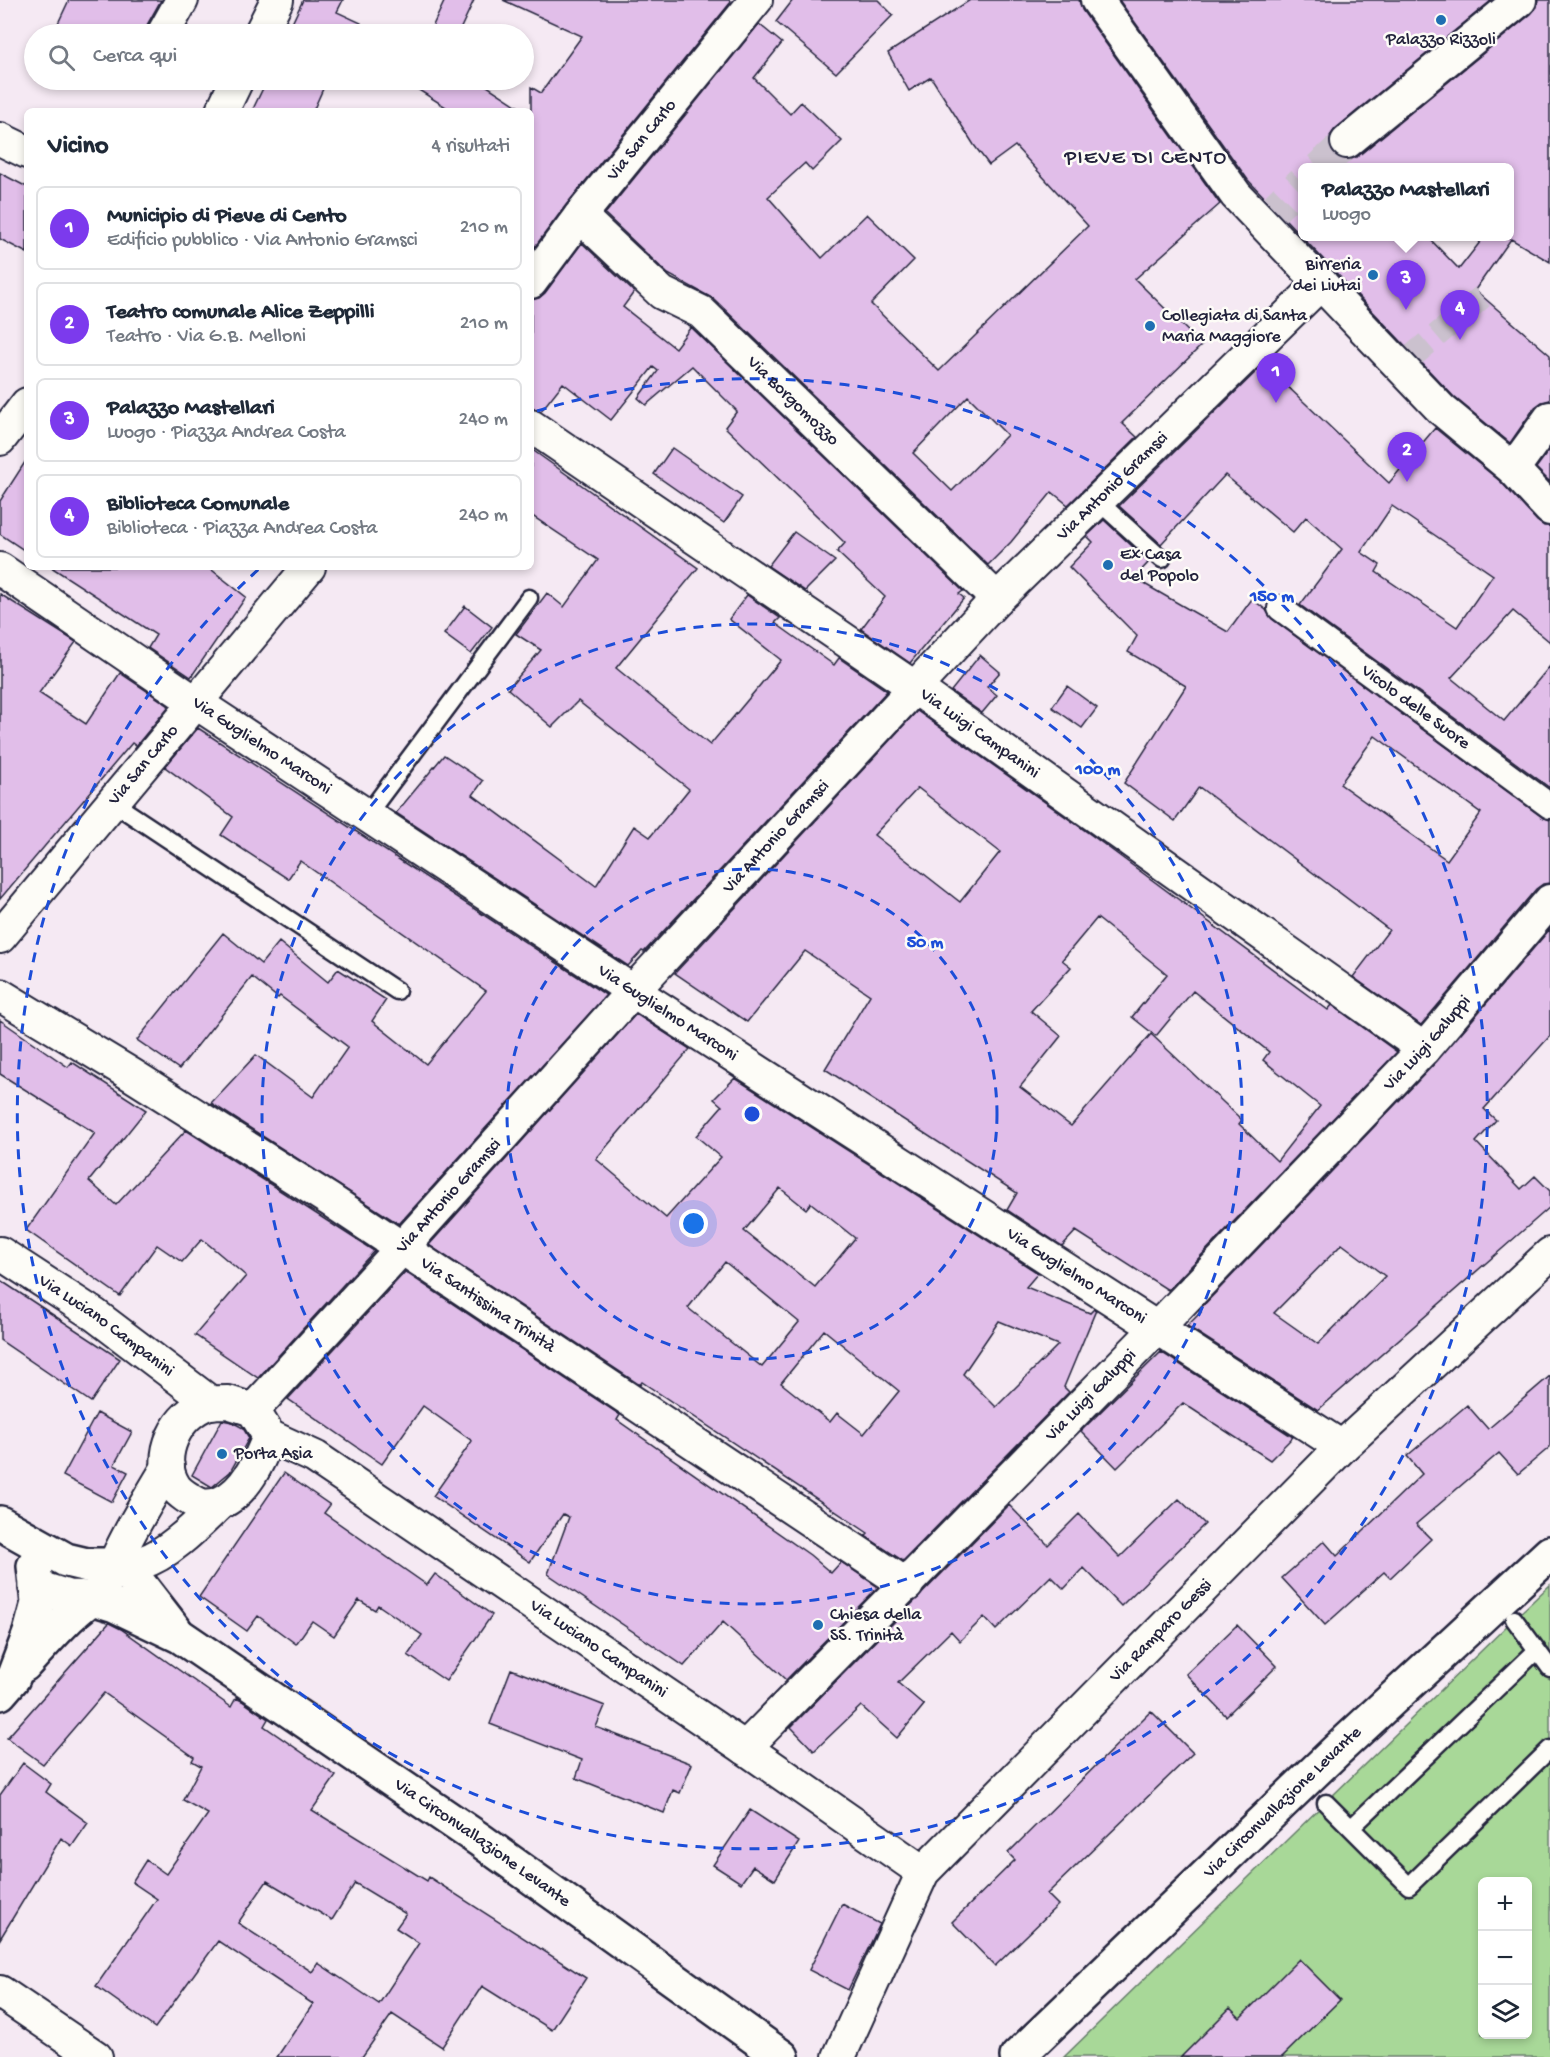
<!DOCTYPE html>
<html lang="it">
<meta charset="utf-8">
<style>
:root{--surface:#fff;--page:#f6f6f7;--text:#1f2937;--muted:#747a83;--line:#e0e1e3;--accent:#7c3aed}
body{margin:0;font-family:"Gochi Hand",sans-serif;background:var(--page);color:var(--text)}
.controls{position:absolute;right:18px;bottom:18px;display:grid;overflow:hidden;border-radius:9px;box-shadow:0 3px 9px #0003}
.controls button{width:54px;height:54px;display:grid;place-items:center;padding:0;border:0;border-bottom:2px solid var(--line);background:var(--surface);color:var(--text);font:30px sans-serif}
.you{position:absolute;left:694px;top:1224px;width:21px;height:21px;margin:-15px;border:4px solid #fff;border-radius:50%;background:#1a73e8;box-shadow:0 0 0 9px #1a73e833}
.badge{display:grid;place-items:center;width:39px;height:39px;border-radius:50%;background:var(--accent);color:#fff;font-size:20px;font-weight:700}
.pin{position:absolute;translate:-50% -50px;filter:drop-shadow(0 2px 3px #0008)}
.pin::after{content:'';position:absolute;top:32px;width:21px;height:18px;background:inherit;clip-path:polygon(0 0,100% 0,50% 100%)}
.popup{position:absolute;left:1298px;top:163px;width:216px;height:78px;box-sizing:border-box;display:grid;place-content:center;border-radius:9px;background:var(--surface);filter:drop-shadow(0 2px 4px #0005);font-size:20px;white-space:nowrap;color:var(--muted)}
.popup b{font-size:22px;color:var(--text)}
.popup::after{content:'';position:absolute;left:50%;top:100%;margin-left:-12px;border:12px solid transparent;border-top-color:var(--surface)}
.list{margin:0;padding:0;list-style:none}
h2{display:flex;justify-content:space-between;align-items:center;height:78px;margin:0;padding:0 24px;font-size:26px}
h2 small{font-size:20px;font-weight:400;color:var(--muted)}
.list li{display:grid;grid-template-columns:39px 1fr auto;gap:18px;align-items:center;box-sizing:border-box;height:84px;margin:0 12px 12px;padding:0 12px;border:2px solid var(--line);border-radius:9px}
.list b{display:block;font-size:22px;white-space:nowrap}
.list p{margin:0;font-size:20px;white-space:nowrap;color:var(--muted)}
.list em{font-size:20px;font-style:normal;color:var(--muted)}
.icon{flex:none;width:33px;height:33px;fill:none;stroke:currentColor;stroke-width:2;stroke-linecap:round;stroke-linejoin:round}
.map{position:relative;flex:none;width:1550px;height:2057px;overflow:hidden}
.search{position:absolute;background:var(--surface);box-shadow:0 3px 9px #0003;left:24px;top:24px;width:510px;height:66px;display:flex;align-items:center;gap:15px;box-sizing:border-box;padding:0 21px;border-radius:33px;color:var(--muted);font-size:22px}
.panel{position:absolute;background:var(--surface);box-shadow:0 3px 9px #0003;left:24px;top:108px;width:510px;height:462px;border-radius:9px}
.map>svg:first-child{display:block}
.green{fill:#a8d898;stroke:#657d6a;stroke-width:1.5;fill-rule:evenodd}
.building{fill:#e1bee9;stroke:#22223b;stroke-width:1.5;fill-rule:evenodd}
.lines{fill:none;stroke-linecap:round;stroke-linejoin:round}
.pedestrian-tunnel{stroke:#cbc1ce;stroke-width:24;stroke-dasharray:24 12;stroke-linecap:butt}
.minor-tunnel{stroke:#cbc1ce;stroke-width:32;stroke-dasharray:32 16;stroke-linecap:butt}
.service-casing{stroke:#22223b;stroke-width:21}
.pedestrian-casing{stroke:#22223b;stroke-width:28}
.minor-casing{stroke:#22223b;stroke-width:36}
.secondary-casing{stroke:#22223b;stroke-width:38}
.service{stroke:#fdfcf7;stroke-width:16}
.pedestrian{stroke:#fdfcf7;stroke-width:24}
.minor{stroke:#fdfcf7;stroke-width:32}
.secondary{stroke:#fdfcf7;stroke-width:33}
.ring{fill:none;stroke:#1d4ed8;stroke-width:3;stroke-dasharray:10 8}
.poi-dot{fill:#1f6fb2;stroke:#fdfcf7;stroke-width:2}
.labels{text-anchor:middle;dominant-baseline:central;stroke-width:5;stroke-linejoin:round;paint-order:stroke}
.poi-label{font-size:18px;fill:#22223b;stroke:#fdfcf7;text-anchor:start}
.street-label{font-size:18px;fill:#22223b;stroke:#fdfcf7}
.quarter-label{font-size:21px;letter-spacing:1.5px;fill:#22223b;stroke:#fdfcf7}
.centre{fill:#1d4ed8;stroke:#fdfcf7;stroke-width:3}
.ring-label{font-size:18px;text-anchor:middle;font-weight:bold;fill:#1d4ed8;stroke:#fdfcf7;stroke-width:5;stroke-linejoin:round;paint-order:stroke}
</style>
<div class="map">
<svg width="1550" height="2057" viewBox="0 0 1550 2057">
<rect width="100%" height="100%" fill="#f5e9f3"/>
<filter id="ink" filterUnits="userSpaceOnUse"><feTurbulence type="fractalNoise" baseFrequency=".0167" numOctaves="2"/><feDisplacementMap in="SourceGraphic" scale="12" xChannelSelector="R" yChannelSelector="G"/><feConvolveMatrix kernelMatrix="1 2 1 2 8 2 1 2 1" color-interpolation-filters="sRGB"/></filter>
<g filter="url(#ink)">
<!-- green -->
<path class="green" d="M 1550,1585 L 1550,2057 L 1064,2057 L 1514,1619 ZM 1482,1882 L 1528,1882 L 1528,2034 L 1482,2034 Z"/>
<!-- building -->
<path class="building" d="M 69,0 L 161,0 L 147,25 L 145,34 L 53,34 Z
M 303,0 L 343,0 L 337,12 L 361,23 L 356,34 L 287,34 Z
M 445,0 L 474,0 L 458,34 L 429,34 Z
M 503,0 L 729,0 L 731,2 L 566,205 L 531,252 L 531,87 L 541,93 L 582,36 Z
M 793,0 L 878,0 L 893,15 L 836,73 L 776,22 Z
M 970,0 L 1079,0 L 1082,10 L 1220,204 L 1135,279 L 1202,345 L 1122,423 L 1137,437 L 1068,505 L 1052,492 L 1011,542 L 988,565 L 714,299 L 668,274 L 605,214 L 759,24 L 782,43 L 754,78 L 790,114 L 801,102 L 842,141 L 812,171 L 805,163 L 768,197 L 822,258 L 867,214 L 914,260 L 871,304 L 939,371 L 1088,226 L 1015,146 L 989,165 L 974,145 L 931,77 L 909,91 L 888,53 ZM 968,396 L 1007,435 L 952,491 L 913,453 Z
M 1119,0 L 1492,0 L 1335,129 L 1330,136 L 1329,146 L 1334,154 L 1341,159 L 1349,160 L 1358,156 L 1531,14 L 1537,7 L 1538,0 L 1550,0 L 1550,262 L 1511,239 L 1475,290 L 1550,355 L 1550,400 L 1542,402 L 1535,407 L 1510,443 L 1454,397 L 1248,180 ZM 1302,168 L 1509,168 L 1509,237 L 1484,237 L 1459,269 L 1428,237 L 1302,237 Z
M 267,80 L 335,80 L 334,83 L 327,80 L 313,111 L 252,111 Z
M 407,80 L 478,80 L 525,111 L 452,111 L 406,82 Z
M 0,173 L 27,187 L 27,253 L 0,239 Z
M 582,243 L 634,292 L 623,307 L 675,348 L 691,327 L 963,591 L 959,594 L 964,598 L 910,663 L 861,629 L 885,597 L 837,552 L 845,543 L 725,427 L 737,411 L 692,366 L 646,405 L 638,398 L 658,371 L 653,367 L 611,420 L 563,383 L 541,411 L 531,408 L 531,300 L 539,298 L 545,293 Z
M 1264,364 L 1389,483 L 1435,428 L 1501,482 L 1537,521 L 1544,526 L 1550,526 L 1550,642 L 1513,611 L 1451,678 L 1504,721 L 1550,666 L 1550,788 L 1300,605 L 1342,549 L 1306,517 L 1293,532 L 1225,475 L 1161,544 L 1119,506 ZM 1392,506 L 1493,575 L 1457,627 L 1376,572 L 1380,565 L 1361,552 Z
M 672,448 L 742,497 L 724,523 L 654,474 Z
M 531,449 L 698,568 L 616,668 L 710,745 L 781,660 L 729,619 L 747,595 L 780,618 L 775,623 L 834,665 L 839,658 L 887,691 L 644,952 L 642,951 L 628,966 L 396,813 L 444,755 L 483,781 L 473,795 L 596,886 L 634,826 L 650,837 L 689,789 L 578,701 L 552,727 L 508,689 L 541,650 L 516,634 L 547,593 L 564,607 L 598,560 L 531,515 Z
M 1550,449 L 1550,482 L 1536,468 Z
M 27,459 L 27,552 L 0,534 L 0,501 Z
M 1104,520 L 1146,559 L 1148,563 L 1134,578 L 1228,632 L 1252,599 L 1266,610 L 1272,619 L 1542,817 L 1550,820 L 1550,883 L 1543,884 L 1536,889 L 1421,1025 L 1353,977 L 1389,930 L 1199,787 L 1175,821 L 1124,783 L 1186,686 L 1128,652 L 1137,636 L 1069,567 L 1093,542 L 1087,536 ZM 1375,736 L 1481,813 L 1447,860 L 1340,784 Z
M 794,532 L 835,561 L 805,591 L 768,566 Z
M 51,567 L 208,567 L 246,597 L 191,677 L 148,648 L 156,635 Z
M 0,594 L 76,642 L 39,693 L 86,724 L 120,673 L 169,706 L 136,746 L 132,743 L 0,899 Z
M 465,606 L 492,627 L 471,654 L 444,634 Z
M 980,655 L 1000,672 L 987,687 L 997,695 L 982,713 L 951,691 Z
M 1067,686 L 1097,708 L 1082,728 L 1052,707 Z
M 917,711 L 1094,837 L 1328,1010 L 1332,1005 L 1397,1052 L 1168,1290 L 1076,1231 L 1062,1246 L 1007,1210 L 1017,1193 L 825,1069 L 870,995 L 805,951 L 747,1022 L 675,973 ZM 918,788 L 1000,852 L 960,902 L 874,835 ZM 1097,918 L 1167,974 L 1132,1017 L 1156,1036 L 1193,991 L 1269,1052 L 1263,1060 L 1320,1106 L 1277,1161 L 1239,1124 L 1242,1120 L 1151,1034 L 1071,1126 L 1020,1087 L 1061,1036 L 1031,1011 L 1071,967 L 1062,960 Z
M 198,728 L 606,995 L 399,1224 L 211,1103 L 256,1055 L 313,1097 L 348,1047 L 280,996 L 278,998 L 252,977 L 179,1069 L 137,1040 L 223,933 L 261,964 L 279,942 L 328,982 L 338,969 L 386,1000 L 372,1021 L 426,1064 L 486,991 L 300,861 L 288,879 L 221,835 L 233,817 L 165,767 Z
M 1550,929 L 1550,1036 L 1484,1109 L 1496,1120 L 1476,1142 L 1521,1189 L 1535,1176 L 1550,1191 L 1550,1207 L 1318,1410 L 1187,1326 L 1201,1312 L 1199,1310 L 1437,1061 ZM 1342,1244 L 1385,1276 L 1318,1344 L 1274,1313 Z
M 636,1014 L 690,1049 L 596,1159 L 666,1218 L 721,1157 L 696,1136 L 722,1106 L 714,1099 L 735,1078 L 1038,1273 L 1026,1287 L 1090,1313 L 1094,1309 L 1096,1310 L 1064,1387 L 1069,1392 L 903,1561 L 865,1536 L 868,1533 L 642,1382 L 640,1385 L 429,1245 ZM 780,1188 L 806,1209 L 811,1203 L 855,1238 L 815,1287 L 744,1231 ZM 725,1262 L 799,1322 L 762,1367 L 688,1308 ZM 999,1321 L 1058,1345 L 996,1407 L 963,1374 ZM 824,1330 L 899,1391 L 864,1434 L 837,1413 L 830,1422 L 781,1383 Z
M 0,1020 L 68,1067 L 72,1062 L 146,1110 L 89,1181 L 116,1205 L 186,1130 L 374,1251 L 258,1378 L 195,1335 L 246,1276 L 202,1239 L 182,1262 L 157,1245 L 120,1296 L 26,1230 L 95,1133 L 0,1074 Z
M 405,1272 L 620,1415 L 617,1420 L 810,1555 L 831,1573 L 841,1562 L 878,1587 L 786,1680 L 723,1622 L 684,1666 L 548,1574 L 569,1517 L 563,1514 L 530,1562 L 433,1496 L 472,1441 L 423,1406 L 382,1464 L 288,1399 Z
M 0,1280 L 120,1359 L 91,1402 L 0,1340 Z
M 1161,1352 L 1293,1437 L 1270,1460 L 1183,1403 L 1117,1468 L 1081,1431 Z
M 1550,1376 L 1550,1447 L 1518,1474 L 1499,1453 L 1416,1524 L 1431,1539 L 1390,1578 L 1384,1572 L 1325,1625 L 1282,1578 L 1324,1541 L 1337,1556 L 1422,1474 L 1407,1456 L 1467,1405 L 1488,1429 Z
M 97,1413 L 132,1432 L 114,1465 L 128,1472 L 112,1502 L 63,1476 Z
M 222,1420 L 232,1422 L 243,1428 L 249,1438 L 230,1472 L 212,1487 L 192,1475 Z
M 284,1473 L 330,1505 L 324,1513 L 427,1585 L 435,1574 L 492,1615 L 446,1681 L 408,1655 L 422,1635 L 378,1605 L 375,1610 L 359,1600 L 334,1636 L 312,1621 L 296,1644 L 258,1616 L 247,1631 L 199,1597 Z
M 1179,1499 L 1205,1524 L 1121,1606 L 1084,1568 L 1064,1589 L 1051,1576 L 996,1630 L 984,1617 L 960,1641 L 951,1631 L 898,1683 L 924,1705 L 897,1738 L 861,1706 L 814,1751 L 791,1727 L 1009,1505 L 1048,1545 L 1079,1514 L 1120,1557 Z
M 109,1623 L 121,1629 L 231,1707 L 236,1698 L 242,1701 L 268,1719 L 264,1726 L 336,1776 L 312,1810 L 427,1881 L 429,1877 L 586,1978 L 552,2030 L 482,1986 L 442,2047 L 392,2014 L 362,2057 L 277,2057 L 313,2004 L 218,1941 L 155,2028 L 96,1986 L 157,1899 L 132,1882 L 146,1860 L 166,1874 L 208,1814 L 183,1800 L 201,1766 L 192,1761 L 194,1757 L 104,1693 L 43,1764 L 7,1738 ZM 267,1881 L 332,1920 L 355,1883 L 406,1914 L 396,1928 L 419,1943 L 379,2004 L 318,1963 L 312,1972 L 238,1923 Z
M 1237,1625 L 1277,1666 L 1226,1716 L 1186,1674 Z
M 511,1669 L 605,1706 L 596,1727 L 692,1764 L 680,1793 L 673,1790 L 664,1813 L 576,1778 L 582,1760 L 490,1724 Z
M 1151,1711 L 1193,1753 L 1047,1894 L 1058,1905 L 995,1966 L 952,1922 L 1015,1860 L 1008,1853 Z
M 23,1763 L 51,1784 L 46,1792 L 88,1823 L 72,1846 L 61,1838 L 0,1939 L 0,1795 Z
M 750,1810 L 799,1842 L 775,1880 L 753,1866 L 741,1883 L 713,1865 Z
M 842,1904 L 880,1924 L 848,1990 L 809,1970 Z
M 1299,1959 L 1340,2000 L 1282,2057 L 1181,2057 L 1230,2008 L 1240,2018 Z"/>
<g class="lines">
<!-- pedestrian-tunnel -->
<path class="pedestrian-tunnel" d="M 1409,359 L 1490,290"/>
<!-- minor-tunnel -->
<path class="minor-tunnel" d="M 1319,168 L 1347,142
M 1262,221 L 1302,182"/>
<!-- service casing -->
<g class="service-casing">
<path id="service" d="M 1098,501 L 1162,559
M 112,802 L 397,991
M 367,815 L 529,598
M 1514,1619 L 1550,1668
M 1326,1803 L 1409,1886 L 1550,1749
M 1351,1828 L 1537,1650"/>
</g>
<!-- pedestrian casing -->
<g class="pedestrian-casing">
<g id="pedestrian">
<path id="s1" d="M 1280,608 L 1550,806"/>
</g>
</g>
<!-- minor casing -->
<g class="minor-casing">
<g id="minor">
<path d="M 1097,0 L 1236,195 L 1442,410 L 1513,469 L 1550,509"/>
<path d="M 163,34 L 182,0"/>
<path d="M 260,34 L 277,0"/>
<path d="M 222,111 L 237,80"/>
<path d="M 0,139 L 27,152"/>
<path d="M 1347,142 L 1520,0"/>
<path id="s2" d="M 580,216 L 662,293 L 701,312 L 997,599"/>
<path id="s3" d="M 531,282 L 580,216 L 756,0"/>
<path id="s4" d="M 531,426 L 914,687 L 1424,1049"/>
<path d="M 0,439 L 27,404"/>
<path d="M 1513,469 L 1550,418"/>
<path id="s5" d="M 0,569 L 195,702 L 633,991 L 1342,1447"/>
<path id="s6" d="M 0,937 L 309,567"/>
<path id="s7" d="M 0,995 L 132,1075 L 330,1200 L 907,1585"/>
<path id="s8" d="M 0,1253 L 95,1315 L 211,1403"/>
<path d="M 228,1402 L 253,1410 L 269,1436 C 260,1460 246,1492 220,1503 C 215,1506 207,1505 202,1506 C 193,1501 181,1495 175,1487 C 155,1456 177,1413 209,1403 C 215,1402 222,1402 228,1402 Z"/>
<path id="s9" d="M 253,1410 L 401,1249 L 633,991 L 997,599 L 1321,283"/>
<path id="s10" d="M 269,1436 L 315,1457 L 745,1748 L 923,1872"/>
<path d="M 114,1565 C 124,1565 134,1565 143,1562 C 169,1554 199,1523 219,1504"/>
<path d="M 92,1598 C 108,1584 112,1568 121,1550 C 135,1521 152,1494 168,1467"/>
<path id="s11" d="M 745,1748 L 1158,1327 L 1424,1049 L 1550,901"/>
<path d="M 0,1992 L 96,2057"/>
<path id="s12" d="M 839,2057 L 923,1872 L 1342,1447 L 1550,1254"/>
</g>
</g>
<!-- secondary casing -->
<g class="secondary-casing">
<g id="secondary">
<path d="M 0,1523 L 66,1560 L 87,1565 L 114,1565 L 137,1581 L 175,1630"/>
<path id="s13" d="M 36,1587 L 68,1597 L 92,1598 L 115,1605 L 180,1636 L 480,1840 L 782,2057"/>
<path d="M 24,1665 C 46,1641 66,1617 92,1598"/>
<path d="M 0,1693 L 13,1678 L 30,1633 L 38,1603 L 34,1566"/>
<path id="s14" d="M 1017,2057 L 1336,1751 L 1550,1553"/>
</g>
</g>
<!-- service -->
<use href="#service" class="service"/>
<!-- pedestrian -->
<use href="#pedestrian" class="pedestrian"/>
<!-- minor -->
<use href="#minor" class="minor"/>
<!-- secondary -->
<use href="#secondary" class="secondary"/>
</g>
</g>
<!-- distance rings -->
<g class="ring">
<circle cx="752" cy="1114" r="245"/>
<circle cx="752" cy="1114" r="490"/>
<path d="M537 411A735 735 0 1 1 260 568"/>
</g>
<!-- markers -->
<g class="poi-dot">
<circle cx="1441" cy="20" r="6"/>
<circle cx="1373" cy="275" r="6"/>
<circle cx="1150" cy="326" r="6"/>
<circle cx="1108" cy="565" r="6"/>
<circle cx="222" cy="1454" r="6"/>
<circle cx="818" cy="1625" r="6"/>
</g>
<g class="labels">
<!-- poi labels -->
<g class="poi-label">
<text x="1441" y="40" text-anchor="middle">Palazzo Rizzoli</text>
<text x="1361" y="265" text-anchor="end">Birreria<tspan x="1361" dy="21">dei Liutai</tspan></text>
<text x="1162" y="316">Collegiata di Santa<tspan x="1162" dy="21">Maria Maggiore</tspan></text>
<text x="1120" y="555">Ex Casa<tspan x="1120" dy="21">del Popolo</tspan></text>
<text x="234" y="1454">Porta Asia</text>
<text x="830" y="1615">Chiesa della<tspan x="830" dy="21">SS. Trinità</tspan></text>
</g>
<!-- street labels -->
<g class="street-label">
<text stroke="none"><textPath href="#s3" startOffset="180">Via San Carlo</textPath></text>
<text stroke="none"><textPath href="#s2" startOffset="284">Via Borgomozzo</textPath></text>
<text stroke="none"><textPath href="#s9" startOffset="1262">Via Antonio Gramsci</textPath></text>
<text stroke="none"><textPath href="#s1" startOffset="168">Vicolo delle Suore</textPath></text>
<text stroke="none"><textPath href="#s4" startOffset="544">Via Luigi Campanini</textPath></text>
<text stroke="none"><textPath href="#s5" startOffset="316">Via Guglielmo Marconi</textPath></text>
<text stroke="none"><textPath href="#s6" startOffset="224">Via San Carlo</textPath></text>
<text stroke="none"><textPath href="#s9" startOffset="776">Via Antonio Gramsci</textPath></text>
<text stroke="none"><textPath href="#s5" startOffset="802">Via Guglielmo Marconi</textPath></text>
<text stroke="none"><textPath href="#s11" startOffset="981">Via Luigi Galuppi</textPath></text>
<text stroke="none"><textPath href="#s9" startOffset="290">Via Antonio Gramsci</textPath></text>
<text stroke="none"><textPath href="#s5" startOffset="1288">Via Guglielmo Marconi</textPath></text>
<text stroke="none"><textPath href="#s7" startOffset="578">Via Santissima Trinità</textPath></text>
<text stroke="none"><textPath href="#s8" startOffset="129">Via Luciano Campanini</textPath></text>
<text stroke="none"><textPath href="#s11" startOffset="494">Via Luigi Galuppi</textPath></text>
<text stroke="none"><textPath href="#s12" startOffset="542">Via Ramparo Gessi</textPath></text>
<text stroke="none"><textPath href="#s10" startOffset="393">Via Luciano Campanini</textPath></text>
<text stroke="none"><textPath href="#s14" startOffset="368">Via Circonvallazione Levante</textPath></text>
<text stroke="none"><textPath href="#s13" startOffset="520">Via Circonvallazione Levante</textPath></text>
</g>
<!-- quarter labels -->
<g class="quarter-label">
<text x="1146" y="159">PIEVE DI CENTO</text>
</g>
</g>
<circle cx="752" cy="1114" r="9" class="centre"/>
<g class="ring-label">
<text x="1272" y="601">150 m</text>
<text x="1098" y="774">100 m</text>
<text x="925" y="947">50 m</text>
</g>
</svg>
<div class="controls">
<button>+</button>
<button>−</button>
<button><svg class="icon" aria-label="layers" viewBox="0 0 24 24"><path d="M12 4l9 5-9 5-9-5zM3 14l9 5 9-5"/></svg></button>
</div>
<div class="you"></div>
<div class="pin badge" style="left:1276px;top:403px">1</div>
<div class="pin badge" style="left:1407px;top:482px">2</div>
<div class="pin badge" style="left:1406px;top:310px">3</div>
<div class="popup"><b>Palazzo Mastellari</b>Luogo</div>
<div class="pin badge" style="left:1460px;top:340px">4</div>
<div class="search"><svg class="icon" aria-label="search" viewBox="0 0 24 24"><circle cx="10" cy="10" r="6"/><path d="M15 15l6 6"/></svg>Cerca qui</div>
<section class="panel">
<h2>Vicino<small>4 risultati</small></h2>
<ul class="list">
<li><span class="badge">1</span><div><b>Municipio di Pieve di Cento</b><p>Edificio pubblico · Via Antonio Gramsci</p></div><em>210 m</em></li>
<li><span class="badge">2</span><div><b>Teatro comunale Alice Zeppilli</b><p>Teatro · Via G.B. Melloni</p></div><em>210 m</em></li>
<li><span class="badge">3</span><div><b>Palazzo Mastellari</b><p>Luogo · Piazza Andrea Costa</p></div><em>240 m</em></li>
<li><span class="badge">4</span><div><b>Biblioteca Comunale</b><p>Biblioteca · Piazza Andrea Costa</p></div><em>240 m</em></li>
</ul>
</section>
</div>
